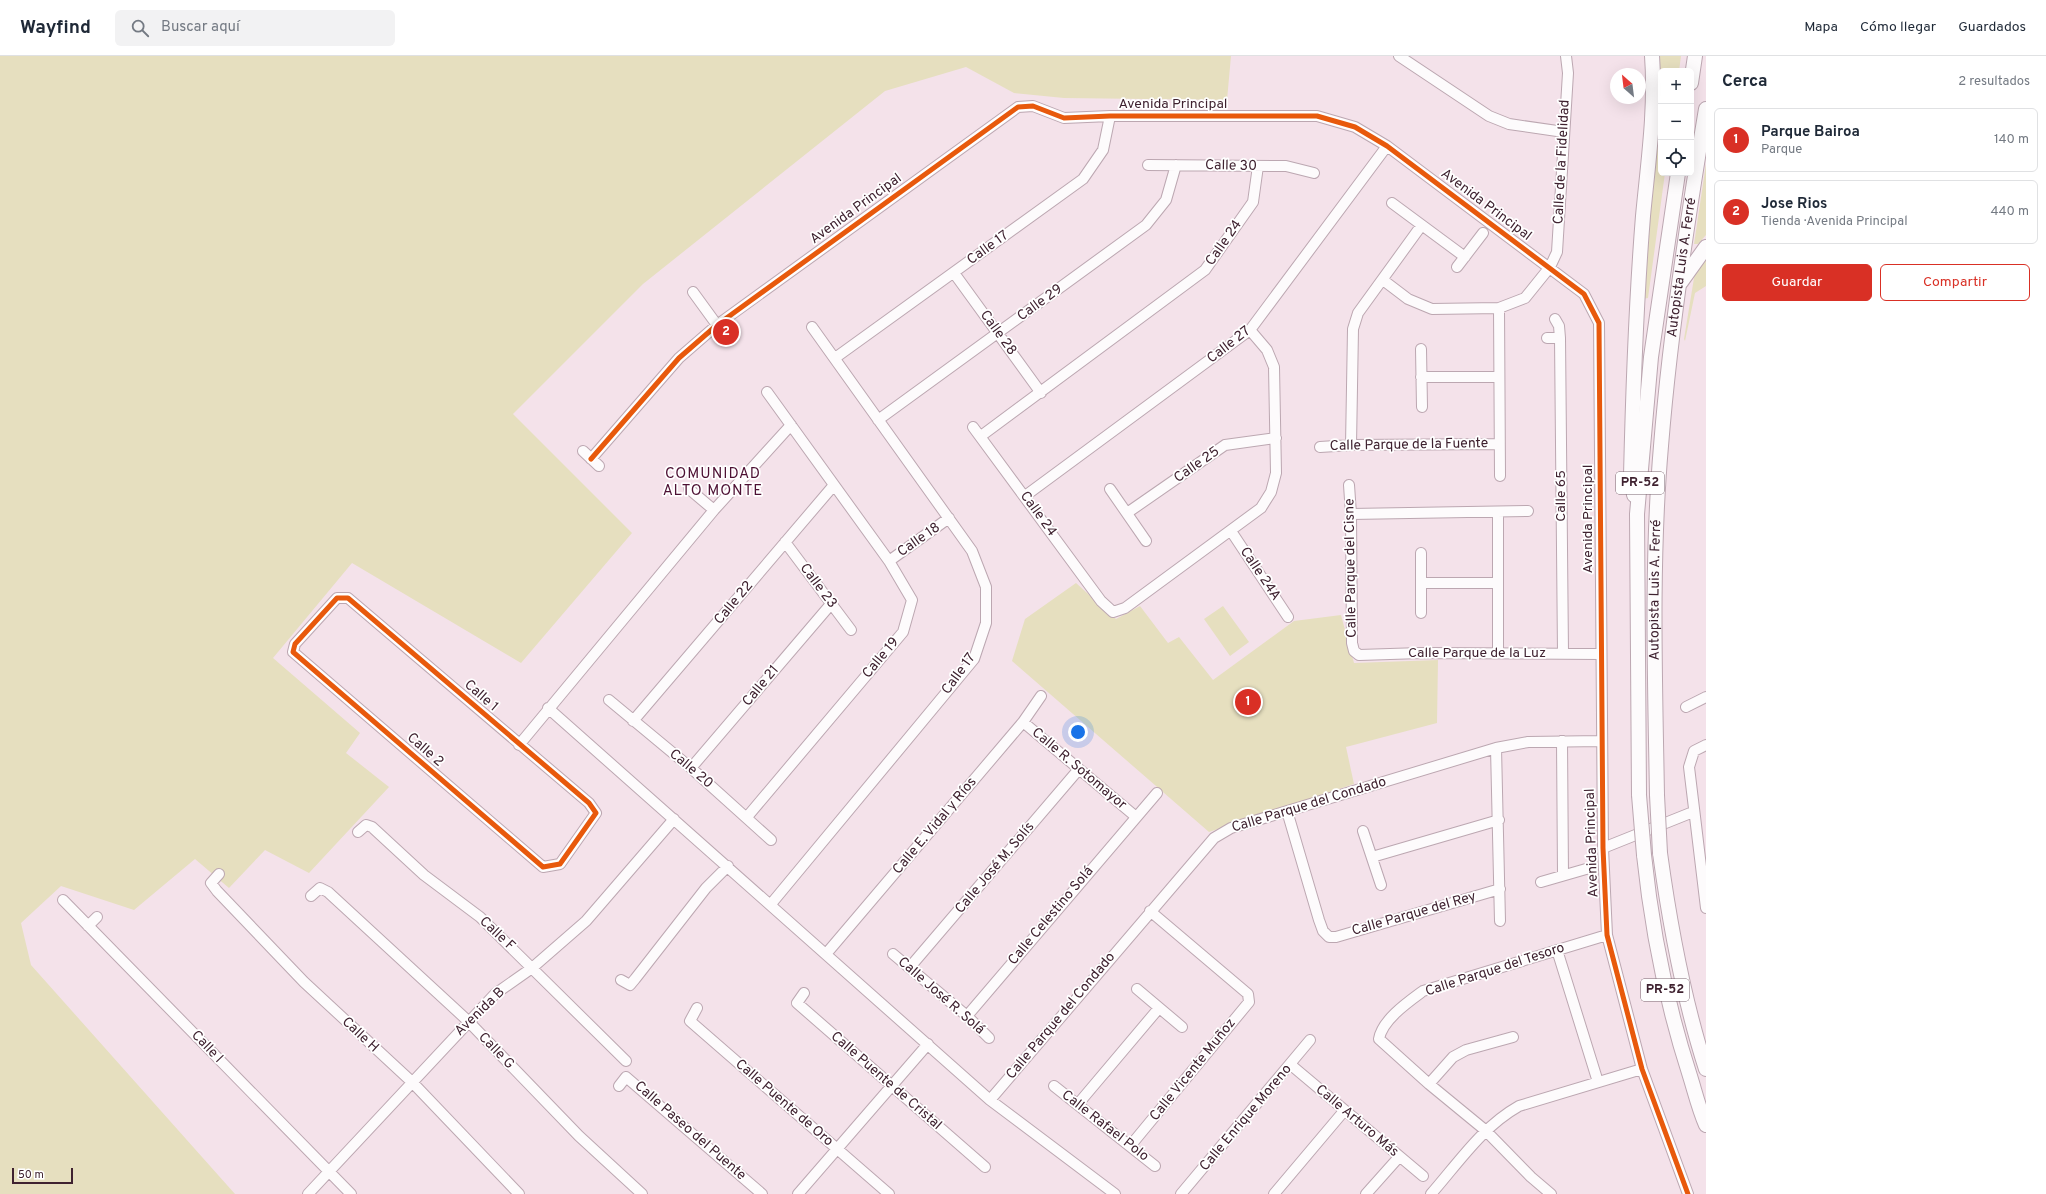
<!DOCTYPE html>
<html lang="es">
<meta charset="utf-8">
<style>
:root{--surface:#fff;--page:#f2f2f3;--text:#1f2937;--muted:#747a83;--line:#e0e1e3;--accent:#d93025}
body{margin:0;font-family:Overpass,sans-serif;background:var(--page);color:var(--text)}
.controls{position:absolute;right:12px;top:12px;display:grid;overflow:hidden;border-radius:6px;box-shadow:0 4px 16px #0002}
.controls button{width:36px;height:36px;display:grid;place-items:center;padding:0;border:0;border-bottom:1px solid var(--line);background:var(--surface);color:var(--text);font:20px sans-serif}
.compass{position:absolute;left:1610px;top:12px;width:36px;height:36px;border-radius:50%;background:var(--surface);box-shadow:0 4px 16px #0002;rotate:332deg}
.scale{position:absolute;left:12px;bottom:10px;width:61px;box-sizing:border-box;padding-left:4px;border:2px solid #3f2230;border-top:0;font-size:11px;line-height:14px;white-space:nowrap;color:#3f2230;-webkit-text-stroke:3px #fff;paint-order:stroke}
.you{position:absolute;left:1078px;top:676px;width:14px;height:14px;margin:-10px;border:3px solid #fff;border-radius:50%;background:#1a73e8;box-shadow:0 0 0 6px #1a73e833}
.badge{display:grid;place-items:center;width:26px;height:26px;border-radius:50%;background:var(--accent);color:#fff;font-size:13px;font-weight:700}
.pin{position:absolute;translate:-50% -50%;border:2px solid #fff;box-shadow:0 1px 4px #0006}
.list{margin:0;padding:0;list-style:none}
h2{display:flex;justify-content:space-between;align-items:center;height:52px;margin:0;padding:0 16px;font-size:17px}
h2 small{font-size:13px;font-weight:400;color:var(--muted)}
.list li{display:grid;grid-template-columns:26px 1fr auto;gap:12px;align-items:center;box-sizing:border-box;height:64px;margin:0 8px 8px;padding:0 8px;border:1px solid var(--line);border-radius:6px}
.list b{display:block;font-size:15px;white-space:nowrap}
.list p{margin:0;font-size:13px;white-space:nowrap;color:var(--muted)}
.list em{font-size:13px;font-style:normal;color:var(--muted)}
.actions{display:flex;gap:8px;padding:12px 16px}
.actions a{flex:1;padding:9px 0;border:1px solid var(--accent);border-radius:6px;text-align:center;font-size:14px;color:var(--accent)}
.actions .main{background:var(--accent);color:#fff}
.icon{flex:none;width:22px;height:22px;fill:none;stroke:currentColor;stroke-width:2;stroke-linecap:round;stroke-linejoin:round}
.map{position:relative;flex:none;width:1706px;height:1138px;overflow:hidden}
header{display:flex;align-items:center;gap:24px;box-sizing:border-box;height:56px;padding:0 20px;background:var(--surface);border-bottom:1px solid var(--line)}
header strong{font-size:19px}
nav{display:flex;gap:22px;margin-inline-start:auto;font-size:14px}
.search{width:280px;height:36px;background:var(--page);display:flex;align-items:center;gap:10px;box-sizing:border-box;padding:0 14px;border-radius:6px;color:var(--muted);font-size:15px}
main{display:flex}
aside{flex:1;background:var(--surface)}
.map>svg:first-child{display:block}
.green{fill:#e6dfbf}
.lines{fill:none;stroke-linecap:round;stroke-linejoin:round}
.minor-casing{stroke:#bca7b1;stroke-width:12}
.highway-casing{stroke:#bca7b1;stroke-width:16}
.minor{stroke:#fdfbfc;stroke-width:10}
.highway{stroke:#fdfbfc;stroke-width:14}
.highway-bridge-casing{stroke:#bca7b1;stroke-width:16;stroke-linecap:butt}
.highway-bridge{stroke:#fdfbfc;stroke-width:14}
.cycleway-casing{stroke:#fff;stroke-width:8}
.cycleway{stroke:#e8590c;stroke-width:5}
.labels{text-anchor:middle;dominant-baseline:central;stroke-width:3.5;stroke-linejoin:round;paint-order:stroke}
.shield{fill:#fff;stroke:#79646e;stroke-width:1}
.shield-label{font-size:13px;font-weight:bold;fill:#3f2230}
.street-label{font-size:14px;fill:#3f2230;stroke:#fff}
.neighbourhood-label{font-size:15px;letter-spacing:1px;fill:#4d1033;stroke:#fff}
</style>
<header>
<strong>Wayfind</strong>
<div class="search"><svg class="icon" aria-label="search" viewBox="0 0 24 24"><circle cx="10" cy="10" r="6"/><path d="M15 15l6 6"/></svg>Buscar aquí</div>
<nav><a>Mapa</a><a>Cómo llegar</a><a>Guardados</a></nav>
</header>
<main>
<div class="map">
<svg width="1706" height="1138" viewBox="0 0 1706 1138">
<rect width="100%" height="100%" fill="#f4e2ea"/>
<!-- green -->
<path class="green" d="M 0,0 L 1231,0 L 1227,44 L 1064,42 L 1014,37 L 966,11 L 885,35 L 643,228 L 513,358 L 632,477 L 521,607 L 352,507 L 273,602 L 360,677 L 346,697 L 389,731 L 309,817 L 265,794 L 229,832 L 195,803 L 134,854 L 61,830 L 21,867 L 31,909 L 235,1138 L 0,1138 Z
M 1658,0 L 1681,0 L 1679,15 L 1661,15 L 1661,117 L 1665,117 L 1648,242 L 1642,243 Z
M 1706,108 L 1706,179 L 1698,188 L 1694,188 Z
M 1706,199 L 1706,230 L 1695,237 L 1685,285 L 1684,283 L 1695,216 Z
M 1076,527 L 1116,563 L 1140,550 L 1168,587 L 1179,581 L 1213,624 L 1294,565 L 1341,559 L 1354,607 L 1438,604 L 1437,667 L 1346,691 L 1354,728 L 1209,776 L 1012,605 L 1025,563 Z
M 1223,550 L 1249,586 L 1230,600 L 1204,563 Z"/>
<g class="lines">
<!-- minor casing -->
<g class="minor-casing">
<path id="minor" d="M 1399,0 L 1489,60 L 1509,68 L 1564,76
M 1148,109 L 1286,110 L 1314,117
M 1392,147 L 1465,201
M 1457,211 L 1483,177
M 954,217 L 1041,337
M 1383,224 L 1408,243 L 1432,253 L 1499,252 L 1525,242 L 1550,211 L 1557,196 L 1568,17 L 1566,0
M 693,236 L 717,269
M 1499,252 L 1500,420
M 1555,263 L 1559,270 L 1560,282 L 1563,597
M 1547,282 L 1560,282
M 1421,293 L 1422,351
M 835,302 L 1083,123 L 1103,94 L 1110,60
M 1421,321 L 1498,321
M 878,364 L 1146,169 L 1166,144 L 1176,109
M 973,371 L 1101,545 L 1113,556 L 1125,552 L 1261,452 L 1271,436 L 1276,417 L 1274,311 L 1267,294 L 1250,274
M 981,380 L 1205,214 L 1253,146 L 1258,110
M 1351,389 L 1353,273 L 1358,257 L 1421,170
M 1320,391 L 1351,389 L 1499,388
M 583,395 L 599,410
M 591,403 L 679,302 L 717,269 L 1018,51 L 1033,50 L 1064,62 L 1110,60 L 1317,60 L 1355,71 L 1387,90 L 1584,238 L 1599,267 L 1603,792 L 1607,879 L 1642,1013 L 1688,1138
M 1349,429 L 1351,458 L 1352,587 L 1354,595 L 1359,599 L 1421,597 L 1601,598
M 689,433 L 714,454
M 1110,433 L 1146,485
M 1025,440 L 1250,274 L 1387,90
M 1498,456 L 1498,597
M 1127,457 L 1225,389 L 1276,382
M 1351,458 L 1528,455
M 1231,475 L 1288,561
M 785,486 L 851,574
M 889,505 L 949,462
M 1421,527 L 1498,527
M 337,542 L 348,542 L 589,747 L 596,757 L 560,808 L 543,811 L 293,596 L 295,588 Z
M 1421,557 L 1421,497
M 609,644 L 691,712 L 771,784
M 1686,651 L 1706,641
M 548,652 L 990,1044 L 1115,1138
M 633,665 L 834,429
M 1023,666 L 1135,760
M 1562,685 L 1563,819
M 519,689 L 714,454 L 791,369
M 1706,689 L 1694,695 L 1689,711 L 1706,852
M 1496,692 L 1500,865
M 691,712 L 831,548
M 1287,755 L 1319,864 L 1323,875 L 1329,881 L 1336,881 L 1500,833
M 747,761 L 903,576 L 912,544 L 889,505 L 767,336
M 1363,775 L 1381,829
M 358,776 L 366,769 L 372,771 L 424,819 L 480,861 L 626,1005
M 1603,792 L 1693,756
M 1372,801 L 1499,764
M 219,818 L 211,827 L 217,835 L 304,926 L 412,1026 L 519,1138
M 1541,826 L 1586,813
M 311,840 L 320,832 L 328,836 L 468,965 L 579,1080 L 642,1138
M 63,844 L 351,1138
M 771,848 L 974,603 L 986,567 L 986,531 L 972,495 L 812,271
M 88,870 L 97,861
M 1557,894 L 1598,1026
M 826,898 L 1023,666 L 1041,640
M 893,898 L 967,960 L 989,982
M 910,911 L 1079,713
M 621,924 L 630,929 L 635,923 L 706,832 L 728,810
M 1137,933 L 1182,971
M 804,937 L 797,947 L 985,1111
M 697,952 L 690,965 L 889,1138
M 967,960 L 1157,737
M 1291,1009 L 1423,1120
M 1429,1028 L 1453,1001 L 1466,994 L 1513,981
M 619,1030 L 626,1021 L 762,1138
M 1054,1030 L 1155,1110
M 990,1044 L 1214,782 L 1231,772 L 1496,692 L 1528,686 L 1602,685
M 1078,1048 L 1159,952
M 1131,1089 L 1249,946 L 1248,938 L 1150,855
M 308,1138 L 495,938 L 532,912 L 586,865 L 674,763
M 798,1138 L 928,988
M 1181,1138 L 1310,984
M 1274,1138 L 1344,1055
M 1366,1138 L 1399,1101
M 1431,1138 C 1459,1106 1482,1071 1519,1050 L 1642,1013
M 1551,1138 L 1531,1121 L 1485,1074 L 1429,1028 L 1379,983 C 1382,964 1408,946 1423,935 L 1607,879"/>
</g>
<!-- highway casing -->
<g class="highway-casing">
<g id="highway">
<path d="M 1691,27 L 1695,0"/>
<path d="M 1681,226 L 1706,191"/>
<path d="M 1634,439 L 1631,420 C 1633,334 1636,247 1643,160 C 1648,107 1656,53 1652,0"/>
<path d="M 1639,739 L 1637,458 L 1651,301 L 1678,117"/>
<path id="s1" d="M 1657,739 C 1655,624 1651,505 1661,390 C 1670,277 1687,165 1706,53"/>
<path d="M 1660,797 C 1670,870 1683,942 1706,1013"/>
<path d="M 1644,799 C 1652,876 1666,946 1690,1020 C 1695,1036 1699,1053 1706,1069"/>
</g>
</g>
<!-- minor -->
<use href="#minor" class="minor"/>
<!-- highway -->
<use href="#highway" class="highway"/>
<!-- highway-bridge casing -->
<g class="highway-bridge-casing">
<path id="highway-bridge" d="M 1639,739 L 1644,799
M 1657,739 L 1660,797"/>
</g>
<!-- highway-bridge -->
<use href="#highway-bridge" class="highway-bridge"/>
<!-- cycleway casing -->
<g class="cycleway-casing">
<path id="cycleway" d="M 591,403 L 679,302 L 717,269 L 1018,51 L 1033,50 L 1064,62 L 1110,60 L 1317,60 L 1355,71 L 1387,90 L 1584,238 L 1599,267 L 1603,792 L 1607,879 L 1642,1013 L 1688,1138
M 337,542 L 348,542 L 589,747 L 596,757 L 560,808 L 543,811 L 293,596 L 295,588 Z"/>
</g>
<!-- cycleway -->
<use href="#cycleway" class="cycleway"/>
</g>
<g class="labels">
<!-- shield labels -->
<g class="shield">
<rect x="1616" y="416" width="48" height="22" rx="3"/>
<rect x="1641" y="923" width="48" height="22" rx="3"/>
</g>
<g class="shield-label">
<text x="1640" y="427">PR-52</text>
<text x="1665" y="934">PR-52</text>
</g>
<!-- street labels -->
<g class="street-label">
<text x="1173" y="48">Avenida Principal</text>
<text transform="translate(1562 106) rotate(-87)">Calle de la Fidelidad</text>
<text transform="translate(1231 110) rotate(1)">Calle 30</text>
<text transform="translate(1486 149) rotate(37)">Avenida Principal</text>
<text transform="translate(856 153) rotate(-36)">Avenida Principal</text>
<text transform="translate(1224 187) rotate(-55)">Calle 24</text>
<text transform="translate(988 192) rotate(-36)">Calle 17</text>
<text stroke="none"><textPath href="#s1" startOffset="529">Autopista Luis A. Ferré</textPath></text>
<text transform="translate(1040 247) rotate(-36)">Calle 29</text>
<text transform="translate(998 277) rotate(54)">Calle 28</text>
<text transform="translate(1229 289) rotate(-38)">Calle 27</text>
<text transform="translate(1409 389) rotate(-1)">Calle Parque de la Fuente</text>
<text transform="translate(1197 409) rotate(-35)">Calle 25</text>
<text transform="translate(1561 440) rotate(-90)">Calle 65</text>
<text transform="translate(1038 458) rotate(54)">Calle 24</text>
<text transform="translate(1588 463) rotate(-90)">Avenida Principal</text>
<text transform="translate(919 484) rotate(-35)">Calle 18</text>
<text transform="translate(1351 512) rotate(-91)">Calle Parque del Cisne</text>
<text transform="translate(1260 518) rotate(56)">Calle 24A</text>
<text transform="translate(818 530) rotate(53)">Calle 23</text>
<text stroke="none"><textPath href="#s1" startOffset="205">Autopista Luis A. Ferré</textPath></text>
<text transform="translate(734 547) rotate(-50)">Calle 22</text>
<text x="1477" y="597">Calle Parque de la Luz</text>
<text transform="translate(881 602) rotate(-50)">Calle 19</text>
<text transform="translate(959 618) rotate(-54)">Calle 17</text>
<text transform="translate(761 630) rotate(-50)">Calle 21</text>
<text transform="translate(481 640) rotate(41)">Calle 1</text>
<text transform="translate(425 694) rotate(41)">Calle 2</text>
<text transform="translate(691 713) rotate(40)">Calle 20</text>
<text transform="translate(1079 713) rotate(40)">Calle R. Sotomayor</text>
<text transform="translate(1309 749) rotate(-17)">Calle Parque del Condado</text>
<text transform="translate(935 770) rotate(-50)">Calle E. Vidal y Ríos</text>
<text transform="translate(1592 787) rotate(-92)">Avenida Principal</text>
<text transform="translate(995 812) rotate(-50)">Calle José M. Solís</text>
<text transform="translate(1414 858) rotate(-16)">Calle Parque del Rey</text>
<text transform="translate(1051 860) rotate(-50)">Calle Celestino Solá</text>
<text transform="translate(497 878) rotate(43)">Calle F</text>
<text transform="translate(1495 914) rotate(-18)">Calle Parque del Tesoro</text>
<text transform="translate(941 940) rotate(41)">Calle José R. Solá</text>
<text transform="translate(480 956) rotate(-44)">Avenida B</text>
<text transform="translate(1061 960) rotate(-50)">Calle Parque del Condado</text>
<text transform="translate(360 979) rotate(43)">Calle H</text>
<text transform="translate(207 991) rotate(46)">Calle I</text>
<text transform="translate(496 995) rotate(46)">Calle G</text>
<text transform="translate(1193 1014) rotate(-51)">Calle Vicente Muñoz</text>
<text transform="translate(886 1025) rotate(41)">Calle Puente de Cristal</text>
<text transform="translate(784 1047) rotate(41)">Calle Puente de Oro</text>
<text transform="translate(1246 1062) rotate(-50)">Calle Enrique Moreno</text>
<text transform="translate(1357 1065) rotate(40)">Calle Arturo Más</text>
<text transform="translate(1105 1070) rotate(38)">Calle Rafael Polo</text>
<text transform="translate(690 1075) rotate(41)">Calle Paseo del Puente</text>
</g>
<!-- neighbourhood labels -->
<g class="neighbourhood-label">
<text x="713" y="418">COMUNIDAD<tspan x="713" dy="17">ALTO MONTE</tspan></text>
</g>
</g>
</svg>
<div class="controls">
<button>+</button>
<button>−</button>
<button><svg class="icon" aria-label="locate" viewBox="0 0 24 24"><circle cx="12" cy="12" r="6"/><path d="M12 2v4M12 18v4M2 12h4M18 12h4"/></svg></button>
</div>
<svg class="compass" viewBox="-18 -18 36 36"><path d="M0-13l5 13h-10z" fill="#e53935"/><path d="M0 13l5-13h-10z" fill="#747a83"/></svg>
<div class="scale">50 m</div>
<div class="you"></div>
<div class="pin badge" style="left:1248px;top:646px">1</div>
<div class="pin badge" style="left:726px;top:276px">2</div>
</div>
<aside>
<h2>Cerca<small>2 resultados</small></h2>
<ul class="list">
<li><span class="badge">1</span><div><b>Parque Bairoa</b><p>Parque</p></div><em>140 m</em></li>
<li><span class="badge">2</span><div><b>Jose Rios</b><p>Tienda · Avenida Principal</p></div><em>440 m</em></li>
</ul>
<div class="actions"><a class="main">Guardar</a><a>Compartir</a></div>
</aside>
</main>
